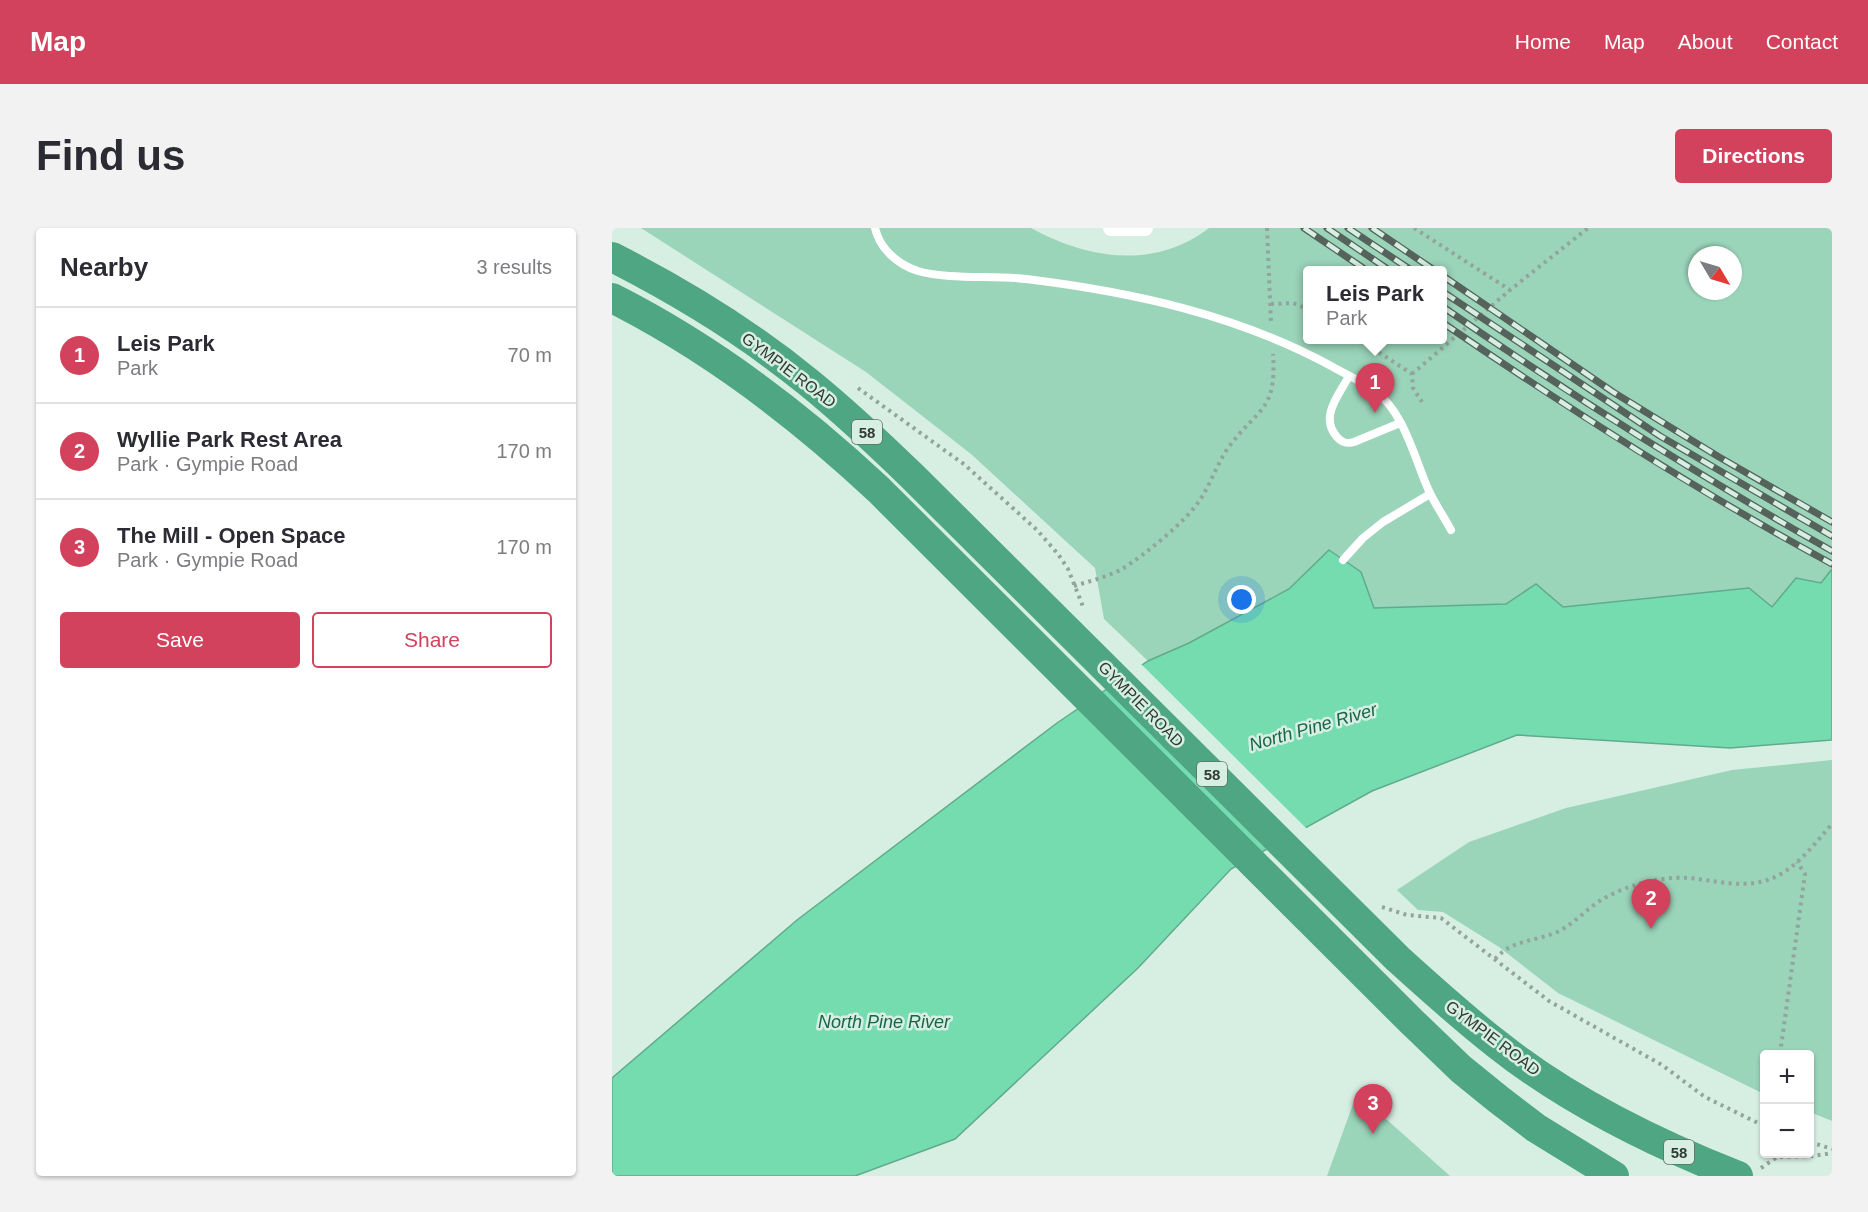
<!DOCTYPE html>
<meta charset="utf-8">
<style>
:root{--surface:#fff;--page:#f2f2f3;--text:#2b2b33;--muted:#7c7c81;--line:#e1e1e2;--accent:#d2425d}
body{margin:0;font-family:Helvetica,sans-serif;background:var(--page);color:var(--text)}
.controls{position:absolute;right:18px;bottom:18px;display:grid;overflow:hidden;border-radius:6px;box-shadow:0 2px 4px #0004}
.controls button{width:54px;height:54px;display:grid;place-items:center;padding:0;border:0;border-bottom:2px solid var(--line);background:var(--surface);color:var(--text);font:30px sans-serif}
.compass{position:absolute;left:1076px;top:18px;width:54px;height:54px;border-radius:50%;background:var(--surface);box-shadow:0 2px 4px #0004;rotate:128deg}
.you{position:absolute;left:630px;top:372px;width:21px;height:21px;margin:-15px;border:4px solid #fff;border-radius:50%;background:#1a73e8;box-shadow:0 0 0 9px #1a73e833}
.badge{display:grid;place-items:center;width:39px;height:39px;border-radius:50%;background:var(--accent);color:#fff;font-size:20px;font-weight:700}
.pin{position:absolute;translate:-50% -50px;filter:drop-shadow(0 2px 3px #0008)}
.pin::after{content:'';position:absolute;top:32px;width:21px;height:18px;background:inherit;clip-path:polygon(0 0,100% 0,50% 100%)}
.popup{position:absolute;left:691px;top:38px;width:144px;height:78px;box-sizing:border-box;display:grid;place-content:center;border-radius:6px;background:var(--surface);filter:drop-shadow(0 2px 4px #0005);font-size:20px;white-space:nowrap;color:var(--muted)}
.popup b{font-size:22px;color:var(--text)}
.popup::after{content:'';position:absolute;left:50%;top:100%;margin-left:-12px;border:12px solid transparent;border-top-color:var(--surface)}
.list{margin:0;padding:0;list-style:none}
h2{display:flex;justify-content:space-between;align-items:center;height:78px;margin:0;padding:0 24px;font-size:26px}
h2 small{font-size:20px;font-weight:400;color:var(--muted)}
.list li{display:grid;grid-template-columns:39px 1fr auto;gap:18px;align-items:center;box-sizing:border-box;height:96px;padding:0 24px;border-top:2px solid var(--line)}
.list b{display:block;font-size:22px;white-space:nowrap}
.list p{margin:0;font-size:20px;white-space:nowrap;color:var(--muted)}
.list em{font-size:20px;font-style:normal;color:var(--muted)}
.actions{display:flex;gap:12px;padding:18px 24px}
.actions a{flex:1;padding:14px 0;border:2px solid var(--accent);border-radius:6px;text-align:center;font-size:21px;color:var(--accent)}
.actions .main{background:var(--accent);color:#fff}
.map{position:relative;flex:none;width:1220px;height:948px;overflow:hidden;border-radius:6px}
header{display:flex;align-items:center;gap:36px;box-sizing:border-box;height:84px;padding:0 30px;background:var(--accent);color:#fff}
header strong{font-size:28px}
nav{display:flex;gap:33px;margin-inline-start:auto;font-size:21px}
.intro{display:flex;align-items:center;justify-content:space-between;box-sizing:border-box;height:144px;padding:0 36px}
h1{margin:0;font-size:42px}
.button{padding:15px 27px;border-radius:6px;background:var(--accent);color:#fff;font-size:21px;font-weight:700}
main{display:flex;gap:36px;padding:0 36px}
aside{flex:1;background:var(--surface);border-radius:6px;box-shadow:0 2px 4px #0004}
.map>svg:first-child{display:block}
.green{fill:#9ad4b9;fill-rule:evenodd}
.water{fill:#75dcb0;stroke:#60ab8b;stroke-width:1.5}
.pier{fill:#d7efe3}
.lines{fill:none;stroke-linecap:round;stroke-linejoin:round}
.path{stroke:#92a49b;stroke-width:4;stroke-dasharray:3 4.5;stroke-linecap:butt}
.lane{stroke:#fff;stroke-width:8}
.street{stroke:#fff;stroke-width:16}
.highway{stroke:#4ea682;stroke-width:30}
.rail-casing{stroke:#56635c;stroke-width:7}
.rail{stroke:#d7efe3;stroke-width:4.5;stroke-dasharray:14;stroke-linecap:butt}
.labels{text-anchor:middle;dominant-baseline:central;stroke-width:5;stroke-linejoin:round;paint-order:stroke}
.shield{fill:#d7efe3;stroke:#627068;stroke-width:1.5}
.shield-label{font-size:15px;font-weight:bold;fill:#303934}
.street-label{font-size:16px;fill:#303934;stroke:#d7efe3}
.water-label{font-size:18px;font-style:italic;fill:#186649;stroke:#d7efe3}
</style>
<header>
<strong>Map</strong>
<nav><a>Home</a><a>Map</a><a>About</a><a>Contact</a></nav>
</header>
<div class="intro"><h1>Find us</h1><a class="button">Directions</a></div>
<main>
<aside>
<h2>Nearby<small>3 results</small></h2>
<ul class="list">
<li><span class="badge">1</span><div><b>Leis Park</b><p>Park</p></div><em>70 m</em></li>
<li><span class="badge">2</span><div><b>Wyllie Park Rest Area</b><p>Park · Gympie Road</p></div><em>170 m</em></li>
<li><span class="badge">3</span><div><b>The Mill - Open Space</b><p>Park · Gympie Road</p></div><em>170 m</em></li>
</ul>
<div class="actions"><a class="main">Save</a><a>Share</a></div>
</aside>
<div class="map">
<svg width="1220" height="948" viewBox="0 0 1220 948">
<rect width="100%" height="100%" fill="#d7efe3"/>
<!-- green -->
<path class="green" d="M 29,0 L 419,0 C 475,31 543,42 597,0 L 1220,0 L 1220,341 L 1209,355 L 1184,350 L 1160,379 L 1136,360 L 951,379 L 924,356 L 894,376 L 762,380 L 749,345 L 717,322 L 677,361 L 577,415 L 536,433 L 492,391 L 483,340 L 359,226 L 254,144 ZM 1085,27 L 1121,27 L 1121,63 L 1085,63 ZM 696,42 L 831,42 L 831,112 L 696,112 Z
M 1220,532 L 1220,893 L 1198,884 L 1198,826 L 1152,826 L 1152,866 L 946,765 L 887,719 L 831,684 L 806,682 L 785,662 L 857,614 L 954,580 L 1120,542 Z
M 745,865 L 838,948 L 715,948 Z"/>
<!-- water -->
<path class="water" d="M 717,322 L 749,344 L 762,380 L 894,376 L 924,356 L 951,379 L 1137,360 L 1160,379 L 1184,350 L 1209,355 L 1220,341 L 1220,512 L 1118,520 L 905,507 L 760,563 L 619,641 L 526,740 L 343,911 L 243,948 L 0,948 L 0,850 L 185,692 L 445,495 L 536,433 L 577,415 L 677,361 Z"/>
<!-- pier -->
<path class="pier" d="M 528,435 L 696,602 L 656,623 L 492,459 Z"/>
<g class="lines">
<!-- path -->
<path class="path" d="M 655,0 L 659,95
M 802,0 L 898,62
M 659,76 L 681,75 L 696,81
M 748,112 L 800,146 L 801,160 L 810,174
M 800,146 L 898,62 L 976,0
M 246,160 L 353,237 L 425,302 L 446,326 L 456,341 L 472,381
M 462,358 C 478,353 495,349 510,341 C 534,326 572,295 588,272 C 599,255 605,236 616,220 C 646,179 665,184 661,126
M 770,679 L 795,687 L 829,690 L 937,773 L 1050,837 L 1093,869 L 1152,898
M 883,731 C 901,711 922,714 945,704 C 960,697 972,684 986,674 C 998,666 1013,660 1027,656 C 1043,651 1061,649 1077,650 C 1108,653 1138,663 1167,647 C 1189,635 1204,614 1220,596
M 1168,826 L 1193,646 L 1185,634
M 1198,914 L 1220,921
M 1149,940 L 1165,929 L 1201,928 L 1220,925"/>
<!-- lane -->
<path class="lane" d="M 263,0 C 268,21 285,36 306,43 C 338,52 380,47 414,51 C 521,64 626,87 721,139 C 735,147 751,154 764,164 C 792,184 803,232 817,263 C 823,276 832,289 839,302
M 737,148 C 727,167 707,189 725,209 C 730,215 735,216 742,214 L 788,195
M 731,332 L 751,310 L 771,294 L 818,266"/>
<!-- street -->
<path class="street" d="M 499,0 L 533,0"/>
<!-- highway -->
<path class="highway" d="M 0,29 C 69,64 136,105 196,154 C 233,184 267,216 301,249 L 786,731 C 818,760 851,790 886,817 C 958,874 1042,915 1126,948
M 0,70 C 99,120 186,186 267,262 L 800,794 L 849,841 L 886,871 L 924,900 L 1002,948"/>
<!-- rail casing -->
<g class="rail-casing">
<path id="rail" d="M 692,0 L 754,42
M 715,0 L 777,42
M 736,0 L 799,42
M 760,0 L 822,42
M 831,48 L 1001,164 L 1107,229 L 1220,294
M 831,64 L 1048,208 L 1220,308
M 831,79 C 957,166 1086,247 1220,323
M 831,95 C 957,181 1085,263 1220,336"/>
</g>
<!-- rail -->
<use href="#rail" class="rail"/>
</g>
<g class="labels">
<!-- shield labels -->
<g class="shield">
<rect x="240" y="192" width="30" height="24" rx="4.5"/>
<rect x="585" y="534" width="30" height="24" rx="4.5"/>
<rect x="1052" y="912" width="30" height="24" rx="4.5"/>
</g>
<g class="shield-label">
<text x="255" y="204">58</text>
<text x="600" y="546">58</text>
<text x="1067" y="924">58</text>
</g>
<!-- street labels -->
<g class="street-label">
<text transform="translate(177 142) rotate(37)">GYMPIE ROAD</text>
<text transform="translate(529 476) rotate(45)">GYMPIE ROAD</text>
<text transform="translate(881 810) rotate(37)">GYMPIE ROAD</text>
</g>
<!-- water labels -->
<g class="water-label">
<text transform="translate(701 499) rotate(-16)">North Pine River</text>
<text x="272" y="794">North Pine River</text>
</g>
</g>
</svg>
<div class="controls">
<button>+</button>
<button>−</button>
</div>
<svg class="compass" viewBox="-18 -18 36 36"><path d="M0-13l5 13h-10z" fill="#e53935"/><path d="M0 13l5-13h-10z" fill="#7c7c81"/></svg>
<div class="you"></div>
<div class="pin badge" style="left:763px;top:185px">1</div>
<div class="popup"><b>Leis Park</b>Park</div>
<div class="pin badge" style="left:1039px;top:701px">2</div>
<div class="pin badge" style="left:761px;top:906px">3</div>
</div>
</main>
